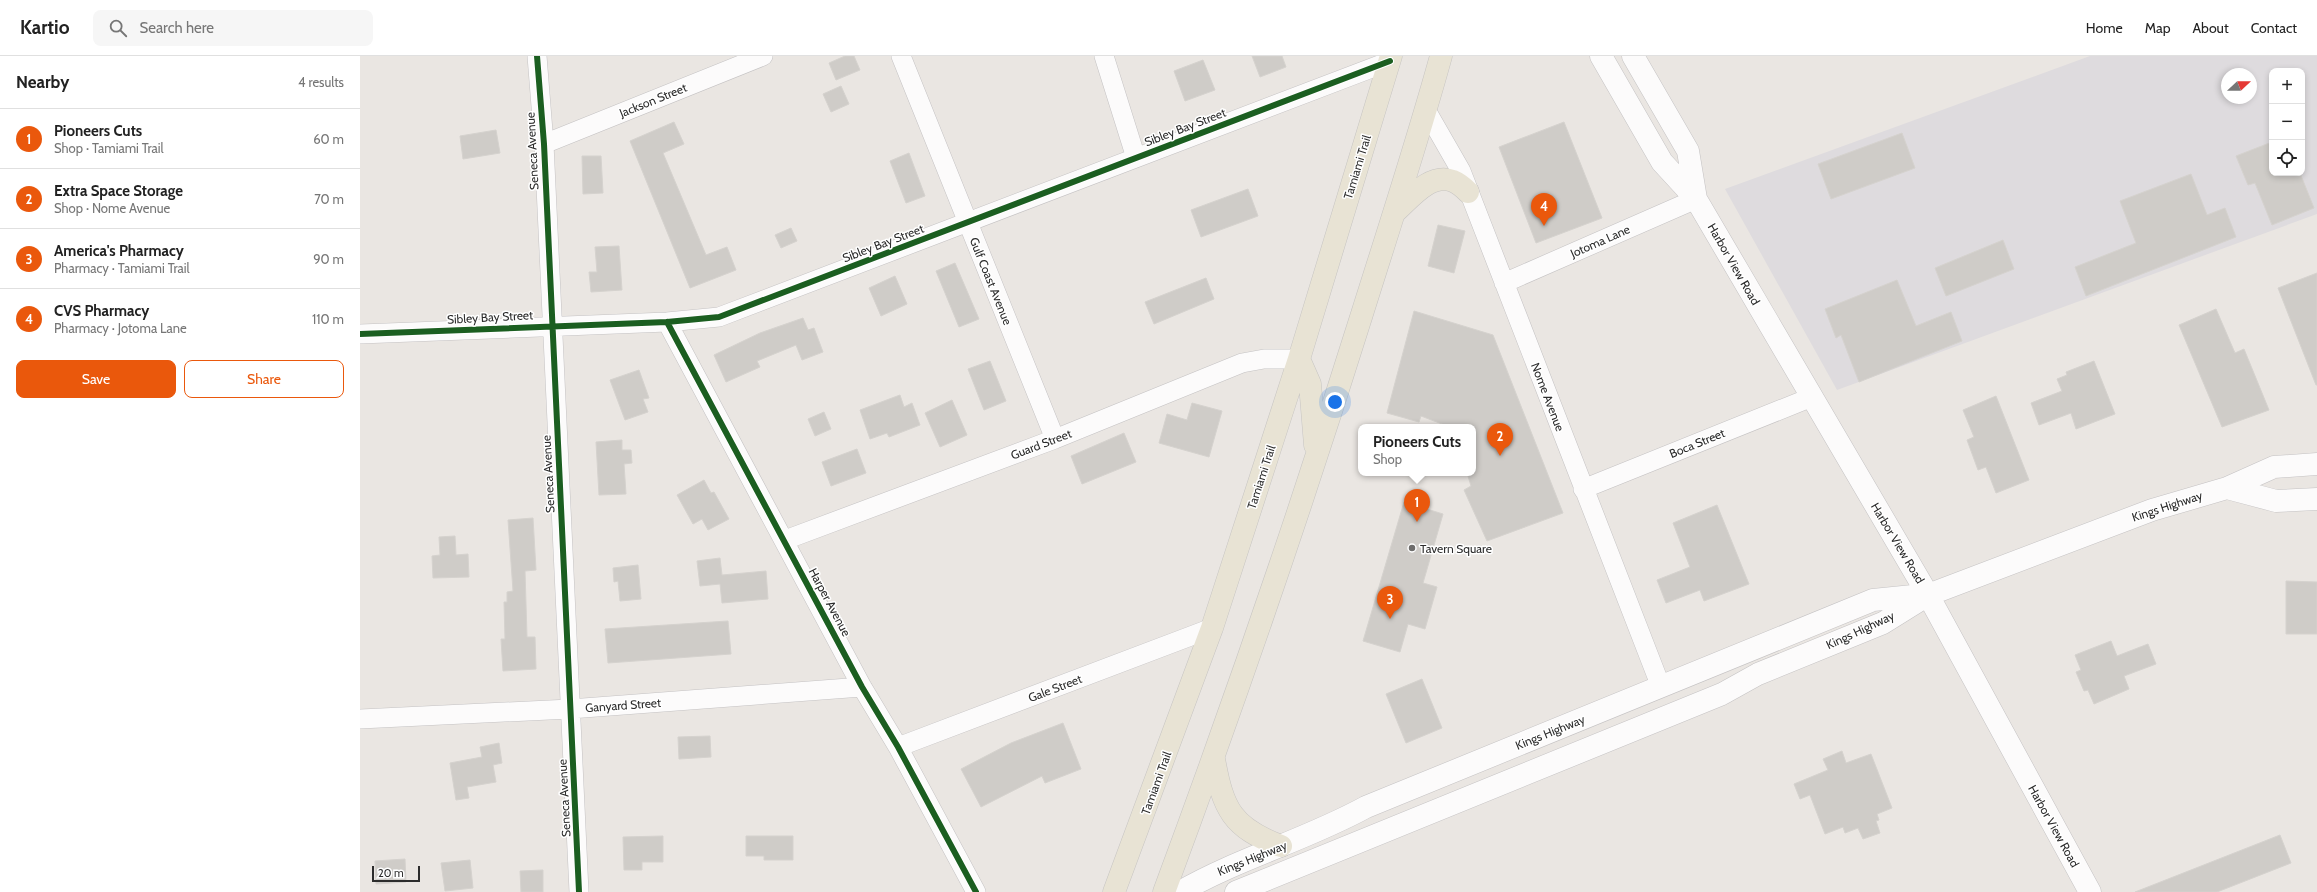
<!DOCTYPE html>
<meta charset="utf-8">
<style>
:root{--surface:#fff;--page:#f6f6f6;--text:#222;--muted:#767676;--line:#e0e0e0;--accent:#ea580c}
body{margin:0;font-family:Cabin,sans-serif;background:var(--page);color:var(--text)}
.controls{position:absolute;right:12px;top:12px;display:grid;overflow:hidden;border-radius:8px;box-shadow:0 2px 6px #0003}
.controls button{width:36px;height:36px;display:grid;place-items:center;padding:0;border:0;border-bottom:1px solid var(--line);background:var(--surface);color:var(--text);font:20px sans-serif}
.compass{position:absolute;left:1861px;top:12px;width:36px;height:36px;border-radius:50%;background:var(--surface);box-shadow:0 2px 6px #0003;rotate:68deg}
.scale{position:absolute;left:12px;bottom:10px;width:48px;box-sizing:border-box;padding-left:4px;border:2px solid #2c2c2c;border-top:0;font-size:11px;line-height:14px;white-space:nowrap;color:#2c2c2c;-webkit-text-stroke:3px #fff;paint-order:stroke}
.you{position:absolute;left:975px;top:346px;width:14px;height:14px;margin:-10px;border:3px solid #fff;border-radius:50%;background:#1a73e8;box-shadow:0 0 0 6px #1a73e833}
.badge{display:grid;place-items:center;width:26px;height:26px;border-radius:50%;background:var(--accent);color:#fff;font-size:13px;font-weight:700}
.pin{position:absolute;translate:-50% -33px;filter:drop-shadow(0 1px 2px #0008)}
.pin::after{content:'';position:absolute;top:21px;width:14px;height:12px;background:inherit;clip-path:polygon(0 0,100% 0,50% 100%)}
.popup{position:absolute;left:998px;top:368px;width:118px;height:52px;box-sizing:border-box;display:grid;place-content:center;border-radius:8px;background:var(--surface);filter:drop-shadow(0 1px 3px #0005);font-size:13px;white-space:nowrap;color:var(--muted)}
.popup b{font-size:15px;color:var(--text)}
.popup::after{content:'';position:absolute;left:50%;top:100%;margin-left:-8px;border:8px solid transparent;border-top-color:var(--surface)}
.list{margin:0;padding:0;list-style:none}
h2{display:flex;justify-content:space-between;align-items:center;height:52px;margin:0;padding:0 16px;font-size:17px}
h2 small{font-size:13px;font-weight:400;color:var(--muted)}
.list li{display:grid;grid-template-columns:26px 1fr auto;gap:12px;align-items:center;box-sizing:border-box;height:60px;padding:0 16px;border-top:1px solid var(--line)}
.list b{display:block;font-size:15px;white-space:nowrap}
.list p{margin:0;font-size:13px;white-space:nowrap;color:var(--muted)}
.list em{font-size:13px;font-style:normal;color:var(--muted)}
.actions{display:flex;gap:8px;padding:12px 16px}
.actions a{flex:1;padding:9px 0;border:1px solid var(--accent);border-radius:8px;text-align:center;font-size:14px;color:var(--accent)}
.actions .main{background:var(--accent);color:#fff}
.icon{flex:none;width:22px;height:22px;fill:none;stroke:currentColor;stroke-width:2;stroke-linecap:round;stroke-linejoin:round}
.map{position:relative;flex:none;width:1957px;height:836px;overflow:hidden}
header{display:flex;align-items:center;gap:24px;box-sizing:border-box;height:56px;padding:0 20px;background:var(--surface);border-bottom:1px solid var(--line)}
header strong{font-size:19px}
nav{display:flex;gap:22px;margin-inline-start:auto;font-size:14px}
.search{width:280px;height:36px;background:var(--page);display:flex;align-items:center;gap:10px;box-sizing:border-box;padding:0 14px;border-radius:8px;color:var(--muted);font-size:15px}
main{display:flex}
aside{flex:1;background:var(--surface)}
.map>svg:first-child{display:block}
.industrial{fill:#dedbde;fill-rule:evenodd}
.building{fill:#cfccc8;stroke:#d5d2ce}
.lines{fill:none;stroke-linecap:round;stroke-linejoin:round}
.minor-casing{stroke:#c4c2c3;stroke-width:20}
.secondary-casing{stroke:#c4c2c3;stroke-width:23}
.primary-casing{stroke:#c6c4c2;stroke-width:23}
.minor{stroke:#fcfbfb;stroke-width:19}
.secondary{stroke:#fcfbfb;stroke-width:22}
.primary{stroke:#e8e3d4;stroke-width:22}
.cycleway-casing{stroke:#fff;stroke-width:8}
.cycleway{stroke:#1b5e20;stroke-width:6}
.poi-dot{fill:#6e6d6c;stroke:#fff;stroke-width:1.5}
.labels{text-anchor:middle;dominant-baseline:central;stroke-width:3;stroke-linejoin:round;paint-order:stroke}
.street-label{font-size:12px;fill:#2c2c2c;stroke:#fff}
.poi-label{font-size:12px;fill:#2c2c2c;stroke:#fff;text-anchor:start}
</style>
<header>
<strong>Kartio</strong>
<div class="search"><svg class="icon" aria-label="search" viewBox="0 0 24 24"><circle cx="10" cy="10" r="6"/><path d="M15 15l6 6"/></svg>Search here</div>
<nav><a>Home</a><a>Map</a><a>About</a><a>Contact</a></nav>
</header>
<main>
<aside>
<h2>Nearby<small>4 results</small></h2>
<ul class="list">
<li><span class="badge">1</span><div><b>Pioneers Cuts</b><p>Shop · Tamiami Trail</p></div><em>60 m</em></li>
<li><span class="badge">2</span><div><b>Extra Space Storage</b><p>Shop · Nome Avenue</p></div><em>70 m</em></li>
<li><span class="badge">3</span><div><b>America's Pharmacy</b><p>Pharmacy · Tamiami Trail</p></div><em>90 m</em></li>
<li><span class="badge">4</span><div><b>CVS Pharmacy</b><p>Pharmacy · Jotoma Lane</p></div><em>110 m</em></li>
</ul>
<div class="actions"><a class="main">Save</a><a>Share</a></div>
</aside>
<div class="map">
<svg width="1957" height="836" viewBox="0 0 1957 836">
<rect width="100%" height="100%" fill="#eae6e2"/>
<!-- industrial -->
<path class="industrial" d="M 1730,0 L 1957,0 L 1957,158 L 1477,334 L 1365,133 ZM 1912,15 L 1942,15 L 1942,117 L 1912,117 ZM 1867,18 L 1891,18 L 1891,42 L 1867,42 Z"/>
<!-- building -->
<path class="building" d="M 485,0 L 494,0 L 500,14 L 476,24 L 469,7 Z
M 892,0 L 922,0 L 926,11 L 900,21 Z
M 843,4 L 855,34 L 825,45 L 814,15 Z
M 481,30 L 489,48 L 471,56 L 463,38 Z
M 314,66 L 324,88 L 303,97 L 346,199 L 367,191 L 376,214 L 330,232 L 270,85 Z
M 1204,66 L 1242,162 L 1176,187 L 1139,91 Z
M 136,74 L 140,97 L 103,103 L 100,80 Z
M 1542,77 L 1555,112 L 1471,143 L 1458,108 Z
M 1912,86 L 1912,117 L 1940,117 L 1954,152 L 1912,169 L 1895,127 L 1888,129 L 1876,100 Z
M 549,97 L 565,140 L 546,147 L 530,105 Z
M 222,100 L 241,100 L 243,137 L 223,138 Z
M 1831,118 L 1847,159 L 1865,152 L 1876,181 L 1726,240 L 1715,211 L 1776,187 L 1760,145 Z
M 888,133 L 898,160 L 841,181 L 831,154 Z
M 1078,169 L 1105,175 L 1094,217 L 1068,210 Z
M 431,172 L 437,185 L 421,192 L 415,179 Z
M 1643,184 L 1654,213 L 1586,240 L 1575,212 Z
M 259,190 L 262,234 L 231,236 L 229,216 L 237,216 L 235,191 Z
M 595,207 L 619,263 L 599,271 L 576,215 Z
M 1957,217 L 1957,329 L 1956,329 L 1918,232 Z
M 535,220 L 547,248 L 521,260 L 509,232 Z
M 846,222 L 854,243 L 794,268 L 785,246 Z
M 1537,224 L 1556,270 L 1591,256 L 1602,285 L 1499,326 L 1481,279 L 1476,282 L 1465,253 Z
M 1856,253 L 1875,297 L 1884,293 L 1909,354 L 1862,371 L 1819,269 Z
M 1054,255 L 1133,279 L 1203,457 L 1127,485 L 1104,434 L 1111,430 L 1107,417 L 1113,417 L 1113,371 L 1090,371 L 1061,360 L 1059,366 L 1027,357 Z
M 443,262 L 448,274 L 454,272 L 463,296 L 442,304 L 436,289 L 397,305 L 400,311 L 366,326 L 354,299 L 400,277 Z
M 630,305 L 646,345 L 624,354 L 608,313 Z
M 1734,305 L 1755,358 L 1716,373 L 1711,357 L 1679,369 L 1671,347 L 1702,335 L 1697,323 L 1707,319 L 1706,316 Z
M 279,314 L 289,342 L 283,343 L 288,356 L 265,364 L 250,324 Z
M 540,339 L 544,351 L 552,347 L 560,369 L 529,381 L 527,377 L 510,383 L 500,354 Z
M 1636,340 L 1669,424 L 1636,437 L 1626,411 L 1618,414 L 1607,384 L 1614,381 L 1603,354 Z
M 592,344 L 607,379 L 580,391 L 565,357 Z
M 832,347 L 862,355 L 849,401 L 799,387 L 807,358 L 827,364 Z
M 464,356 L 471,373 L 455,380 L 448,363 Z
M 764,377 L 776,406 L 722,428 L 711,400 Z
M 262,384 L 262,394 L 271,394 L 272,407 L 264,408 L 266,438 L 239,439 L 236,386 Z
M 497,393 L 506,417 L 471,430 L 462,406 Z
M 344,424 L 351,437 L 354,436 L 369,463 L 348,474 L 342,463 L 333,468 L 317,439 Z
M 1044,446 L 1083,458 L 1063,527 L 1077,531 L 1065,573 L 1048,568 L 1040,596 L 1003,585 Z
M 1357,449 L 1389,528 L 1344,545 L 1340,534 L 1306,547 L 1297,524 L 1330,511 L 1313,467 Z
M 173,462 L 176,514 L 165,515 L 167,581 L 175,581 L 176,613 L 143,615 L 141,583 L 145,583 L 144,546 L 147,546 L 147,536 L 153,535 L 148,464 Z
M 95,480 L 96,499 L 108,498 L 109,521 L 73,522 L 72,500 L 80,499 L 79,481 Z
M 360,502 L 362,519 L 406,515 L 408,543 L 362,547 L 360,528 L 340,530 L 337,505 Z
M 278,509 L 281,543 L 260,545 L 258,525 L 254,526 L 253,512 Z
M 1926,525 L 1957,526 L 1957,578 L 1926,578 Z
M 368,565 L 371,598 L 248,607 L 245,573 Z
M 1751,585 L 1757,600 L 1788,588 L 1796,608 L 1764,620 L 1769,633 L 1734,648 L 1728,634 L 1724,635 L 1716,616 L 1721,614 L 1715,599 Z
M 1062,623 L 1082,672 L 1046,687 L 1026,638 Z
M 703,667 L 721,713 L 685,727 L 682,720 L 621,751 L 601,713 L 651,687 Z
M 350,680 L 351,701 L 319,703 L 318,681 Z
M 139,687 L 142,707 L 133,709 L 136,726 L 107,731 L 109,742 L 96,744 L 90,707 L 122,701 L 120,691 Z
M 1482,695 L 1486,707 L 1511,698 L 1532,752 L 1517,758 L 1519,764 L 1516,765 L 1520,777 L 1503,783 L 1498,772 L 1485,777 L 1483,771 L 1465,778 L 1450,739 L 1440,743 L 1434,728 L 1468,714 L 1463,703 Z
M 1920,779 L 1931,807 L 1857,836 L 1775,836 Z
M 303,780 L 303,806 L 282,806 L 282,814 L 264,814 L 263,781 Z
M 386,780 L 433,780 L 433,804 L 404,804 L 404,800 L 386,800 Z
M 45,803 L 46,826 L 16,828 L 15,805 Z
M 110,804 L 113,832 L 85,835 L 81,807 Z
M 183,814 L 183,836 L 161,836 L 160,815 Z"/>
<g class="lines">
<!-- minor casing -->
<g class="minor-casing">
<path id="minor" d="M 177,0 L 184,88 L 219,836
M 541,0 L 695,383
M 744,0 L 776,102
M 1066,54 L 1101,115 L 1301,631
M 184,88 L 403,0
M 1144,227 L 1336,143
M 307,266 L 502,631 L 538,691 L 616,836
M 0,278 L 307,266 L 359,261 L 1030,5
M 1223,433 L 1452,341
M 425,484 L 695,383 L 882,307 L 904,303 L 939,303
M 0,663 L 210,653 L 502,631
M 538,691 L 852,572"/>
</g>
<!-- secondary casing -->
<g class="secondary-casing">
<path id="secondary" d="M 1241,0 L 1302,106 L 1336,143 L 1568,539 L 1730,836
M 1273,0 L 1328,95 L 1336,143
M 1867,432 L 1916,445 L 1957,443
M 820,836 C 879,802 946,784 1006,751 L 1513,544 L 1563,539
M 876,836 L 1362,638 L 1398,618 L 1523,567 L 1568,539 L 1792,454 L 1867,432 L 1914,411 L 1957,408"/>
</g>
<!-- primary casing -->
<g class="primary-casing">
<path id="primary" d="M 1034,157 C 1050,143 1070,116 1093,125 C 1098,127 1104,132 1108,136
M 939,303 L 950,328 L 955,389
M 854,703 C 863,753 872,772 921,790
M 754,836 L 852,572 L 939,303 L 1031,0
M 804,836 C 875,645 941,453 1002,258 C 1029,172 1057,87 1081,0"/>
</g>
<!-- minor -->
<use href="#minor" class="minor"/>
<!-- secondary -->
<use href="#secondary" class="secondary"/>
<!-- primary -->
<use href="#primary" class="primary"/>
<!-- cycleway casing -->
<g class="cycleway-casing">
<path id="cycleway" d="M 177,0 L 184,88 L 219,836
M 307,266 L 502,631 L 538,691 L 616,836
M 0,278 L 307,266 L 359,261 L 1030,5"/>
</g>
<!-- cycleway -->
<use href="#cycleway" class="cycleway"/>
</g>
<!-- markers -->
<circle class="poi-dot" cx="1052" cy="492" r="4"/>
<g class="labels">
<!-- street labels -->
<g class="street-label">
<text transform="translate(293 44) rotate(-22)">Jackson Street</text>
<text transform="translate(825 71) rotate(-21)">Sibley Bay Street</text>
<text transform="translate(172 95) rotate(-93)">Seneca Avenue</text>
<text transform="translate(997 111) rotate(-73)">Tamiami Trail</text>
<text transform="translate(1240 185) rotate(-24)">Jotoma Lane</text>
<text transform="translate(523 187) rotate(-21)">Sibley Bay Street</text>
<text transform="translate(1374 208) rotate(60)">Harbor View Road</text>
<text transform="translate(631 225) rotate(68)">Gulf Coast Avenue</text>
<text transform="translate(130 261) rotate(-3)">Sibley Bay Street</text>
<text transform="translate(1188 341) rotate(69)">Nome Avenue</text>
<text transform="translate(1337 387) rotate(-22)">Boca Street</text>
<text transform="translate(681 388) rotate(-21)">Guard Street</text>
<text transform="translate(188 418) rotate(-93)">Seneca Avenue</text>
<text transform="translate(901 421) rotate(-72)">Tamiami Trail</text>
<text transform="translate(1807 450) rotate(-18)">Kings Highway</text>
<text transform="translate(1538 487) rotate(59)">Harbor View Road</text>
<text transform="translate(470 546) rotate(62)">Harper Avenue</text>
<text transform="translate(1500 574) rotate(-25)">Kings Highway</text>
<text transform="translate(695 632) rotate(-21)">Gale Street</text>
<text transform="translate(263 649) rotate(-4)">Ganyard Street</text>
<text transform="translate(1190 676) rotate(-22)">Kings Highway</text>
<text transform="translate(796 727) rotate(-70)">Tamiami Trail</text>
<text transform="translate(204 742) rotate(-93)">Seneca Avenue</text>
<text transform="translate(1694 770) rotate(61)">Harbor View Road</text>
<text transform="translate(892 802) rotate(-22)">Kings Highway</text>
</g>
<!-- poi labels -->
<g class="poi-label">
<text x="1060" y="492">Tavern Square</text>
</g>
</g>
</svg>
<div class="controls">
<button>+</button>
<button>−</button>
<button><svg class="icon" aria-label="locate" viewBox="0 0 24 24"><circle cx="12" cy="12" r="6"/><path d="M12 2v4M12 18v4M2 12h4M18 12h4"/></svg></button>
</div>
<svg class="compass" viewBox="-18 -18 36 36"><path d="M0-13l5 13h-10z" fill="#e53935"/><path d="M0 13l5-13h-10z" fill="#767676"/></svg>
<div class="scale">20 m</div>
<div class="you"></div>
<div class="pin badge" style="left:1057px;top:466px">1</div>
<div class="popup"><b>Pioneers Cuts</b>Shop</div>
<div class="pin badge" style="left:1140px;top:400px">2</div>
<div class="pin badge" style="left:1030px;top:563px">3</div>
<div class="pin badge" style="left:1184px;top:170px">4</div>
</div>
</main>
